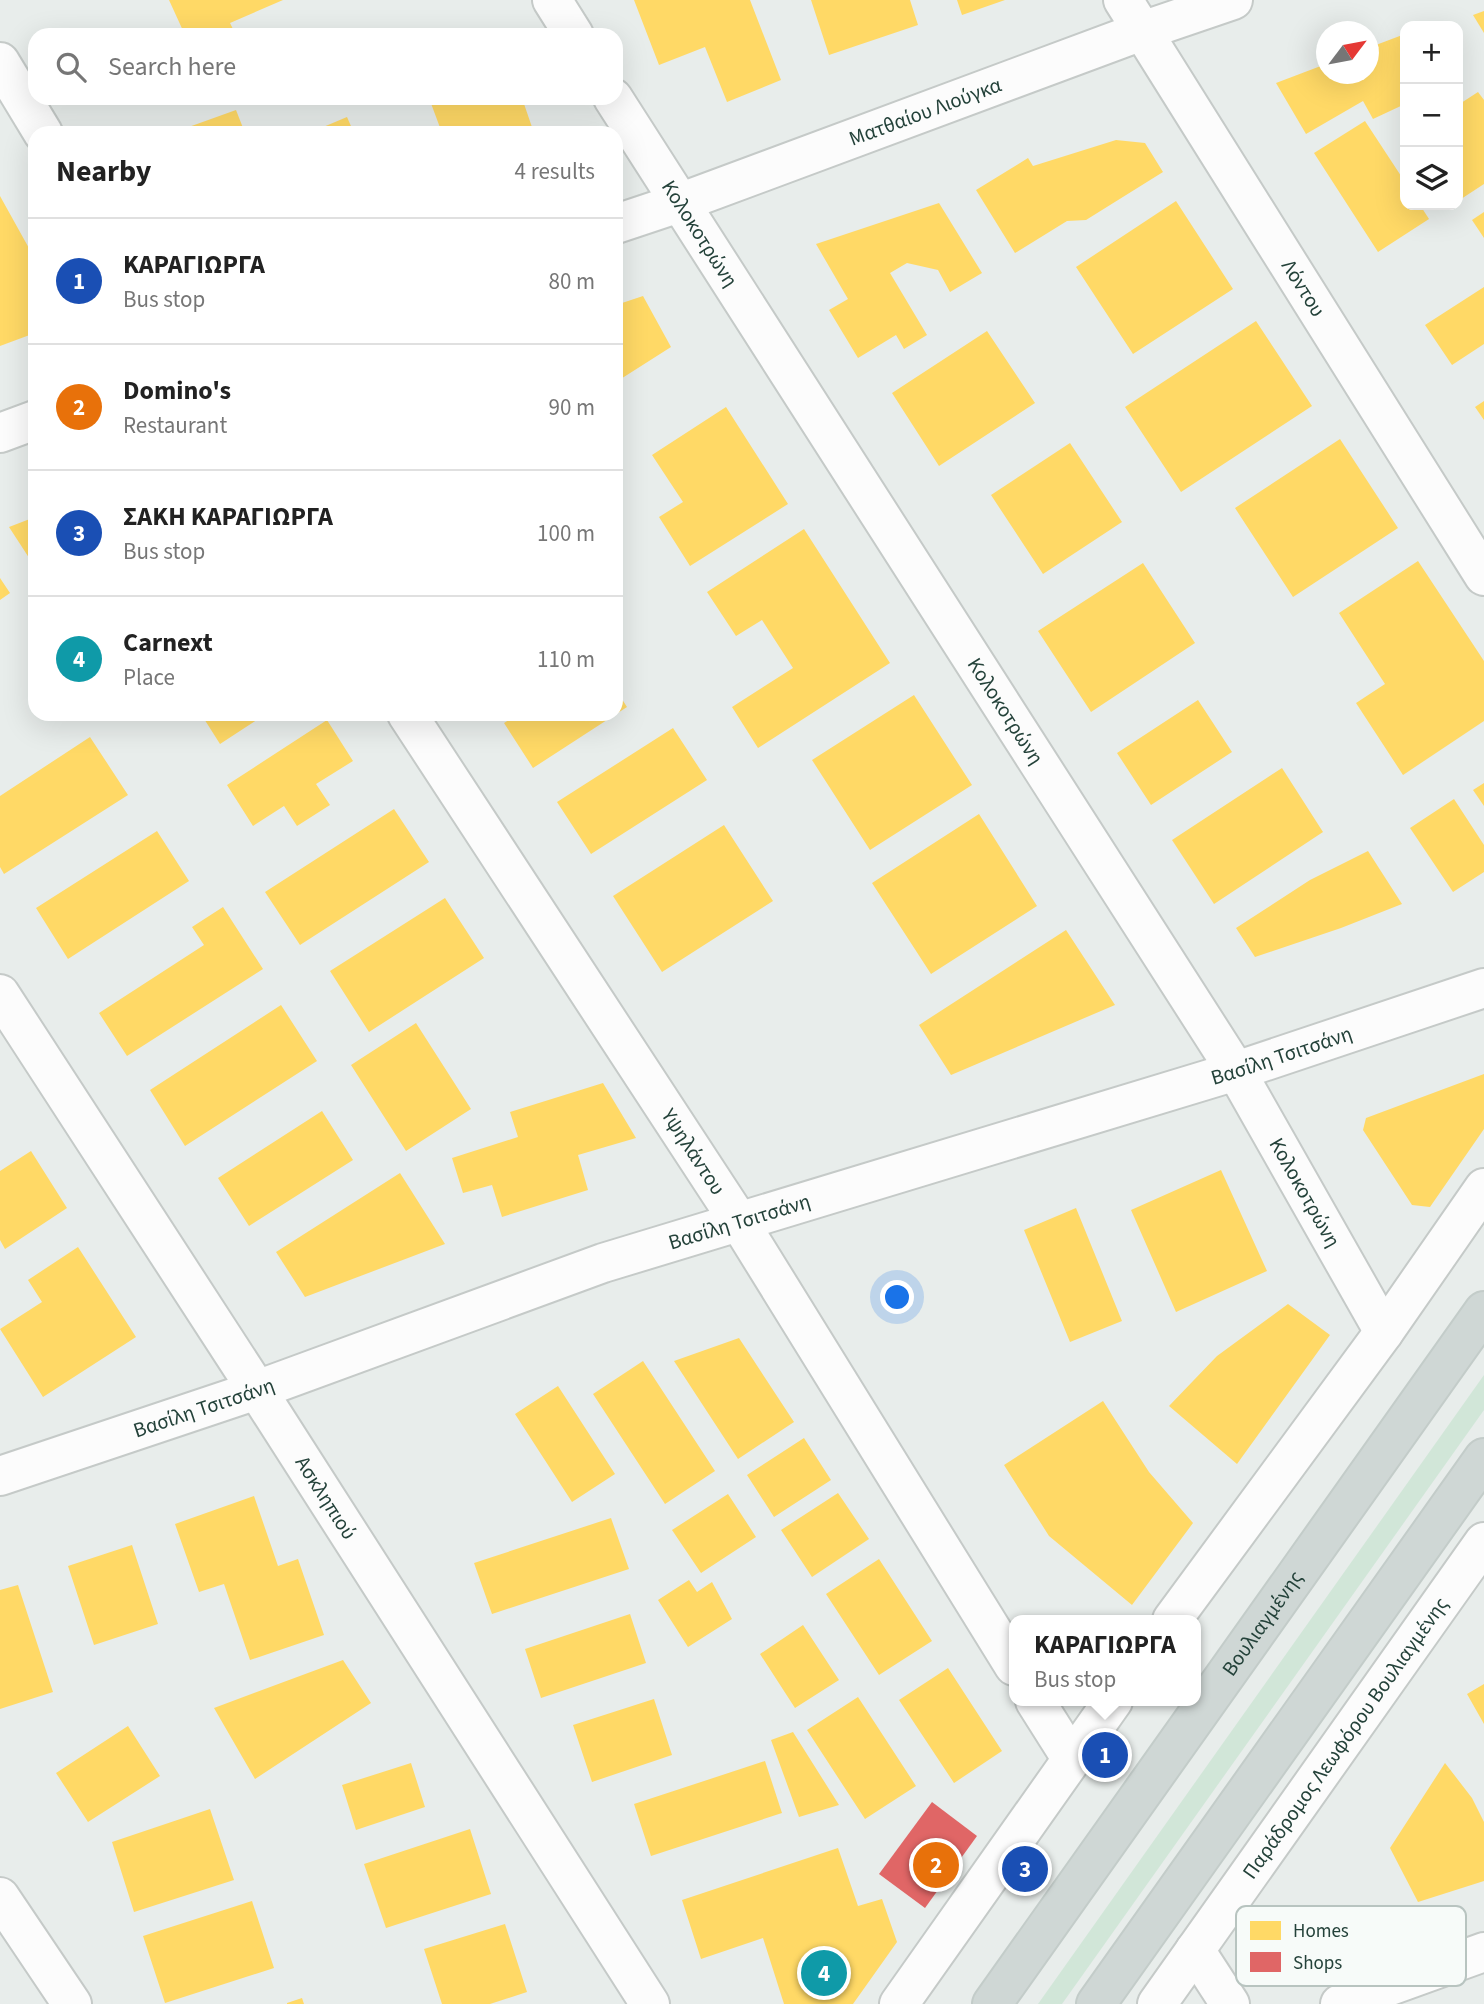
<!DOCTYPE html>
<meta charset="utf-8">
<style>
:root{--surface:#fff;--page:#f6f6f6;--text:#222;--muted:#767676;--line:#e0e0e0;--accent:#7c3aed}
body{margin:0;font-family:"Source Sans 3",sans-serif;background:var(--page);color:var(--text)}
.controls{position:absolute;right:21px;top:21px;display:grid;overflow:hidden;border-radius:14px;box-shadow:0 7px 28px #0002}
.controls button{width:63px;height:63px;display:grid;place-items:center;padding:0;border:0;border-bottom:2px solid var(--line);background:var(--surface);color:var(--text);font:35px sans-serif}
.compass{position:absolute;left:1316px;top:21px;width:63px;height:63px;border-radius:50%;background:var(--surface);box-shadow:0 7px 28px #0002;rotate:58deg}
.you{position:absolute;left:898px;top:1298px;width:24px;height:24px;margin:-18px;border:5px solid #fff;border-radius:50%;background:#1a73e8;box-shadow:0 0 0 10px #1a73e833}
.badge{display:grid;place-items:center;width:46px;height:46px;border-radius:50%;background:var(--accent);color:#fff;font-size:23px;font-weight:700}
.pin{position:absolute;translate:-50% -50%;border:4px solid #fff;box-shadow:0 2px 7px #0006}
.popup{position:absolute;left:1009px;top:1615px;width:192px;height:91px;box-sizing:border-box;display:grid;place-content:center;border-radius:14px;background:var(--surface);filter:drop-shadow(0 2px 5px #0005);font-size:23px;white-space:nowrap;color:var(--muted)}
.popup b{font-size:26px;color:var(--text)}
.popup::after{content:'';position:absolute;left:50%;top:100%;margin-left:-14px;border:14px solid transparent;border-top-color:var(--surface)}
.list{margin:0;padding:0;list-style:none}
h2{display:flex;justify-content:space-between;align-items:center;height:91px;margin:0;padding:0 28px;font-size:30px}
h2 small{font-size:23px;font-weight:400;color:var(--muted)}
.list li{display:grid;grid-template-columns:46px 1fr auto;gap:21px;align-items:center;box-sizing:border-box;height:126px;padding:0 28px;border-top:2px solid var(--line)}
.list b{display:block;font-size:26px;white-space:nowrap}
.list p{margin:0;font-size:23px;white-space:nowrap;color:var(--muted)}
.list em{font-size:23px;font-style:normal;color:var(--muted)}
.icon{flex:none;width:38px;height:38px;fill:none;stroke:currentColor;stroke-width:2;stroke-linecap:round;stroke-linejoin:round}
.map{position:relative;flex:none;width:1484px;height:2004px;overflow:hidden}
.search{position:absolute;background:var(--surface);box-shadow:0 7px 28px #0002;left:28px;top:28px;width:595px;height:77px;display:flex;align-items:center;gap:18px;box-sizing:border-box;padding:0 24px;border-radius:21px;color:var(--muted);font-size:26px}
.panel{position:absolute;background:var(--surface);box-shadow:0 7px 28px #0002;left:28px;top:126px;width:595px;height:595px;border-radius:21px}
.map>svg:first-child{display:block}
.green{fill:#d1e6d8}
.homes{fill:#ffd966}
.shops{fill:#e06666}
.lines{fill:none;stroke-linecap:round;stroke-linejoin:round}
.minor-casing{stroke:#c5cac8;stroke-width:42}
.tertiary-casing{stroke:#c5cac8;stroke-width:42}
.primary-casing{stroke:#c3ccc9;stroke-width:42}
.minor{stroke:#fcfcfc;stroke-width:38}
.tertiary{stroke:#fcfcfc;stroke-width:38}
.primary{stroke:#cfd7d5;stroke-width:38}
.labels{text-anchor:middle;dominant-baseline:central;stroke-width:7;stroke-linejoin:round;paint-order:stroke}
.street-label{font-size:21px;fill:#24423a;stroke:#f7fbf9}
.key{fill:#f7fbf9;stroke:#b8c4c0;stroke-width:2}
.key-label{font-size:19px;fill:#24423a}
</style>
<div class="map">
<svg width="1484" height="2004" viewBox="0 0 1484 2004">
<rect width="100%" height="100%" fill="#e8edeb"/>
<!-- green -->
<path class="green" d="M 1484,1375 L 1484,1410 L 1062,2004 L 1038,2004 Z"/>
<!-- homes -->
<path class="homes" d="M 169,0 L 283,0 L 230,23 L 236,35 L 185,35 Z
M 634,0 L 750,0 L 781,80 L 727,102 L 705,47 L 659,65 Z
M 811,0 L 910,0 L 918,25 L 829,55 Z
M 957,0 L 1005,0 L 962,15 Z
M 1484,11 L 1484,33 L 1473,15 Z
M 1405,34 L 1405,104 L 1373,119 L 1363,101 L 1306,134 L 1276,83 L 1326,64 L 1326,74 L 1368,74 L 1368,48 Z
M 1478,92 L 1484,100 L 1484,184 L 1458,201 L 1458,105 Z
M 429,98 L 522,98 L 534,133 L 442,133 Z
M 236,110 L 245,133 L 172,133 Z
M 347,117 L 354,133 L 309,133 Z
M 1365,121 L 1405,182 L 1405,205 L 1420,205 L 1429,219 L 1378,252 L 1314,153 Z
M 1116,140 L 1145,143 L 1163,172 L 1086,220 L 1067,221 L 1015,253 L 976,190 L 1028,158 L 1033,166 Z
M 0,196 L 35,259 L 35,333 L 0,346 Z
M 1176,201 L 1233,289 L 1133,354 L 1076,267 Z
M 939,203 L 982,273 L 950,292 L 938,270 L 907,263 L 890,273 L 927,335 L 904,349 L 896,335 L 858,358 L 829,310 L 848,299 L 816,244 Z
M 1484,212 L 1484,238 L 1472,220 Z
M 1484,287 L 1484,344 L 1452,365 L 1425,325 Z
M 643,296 L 671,347 L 616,382 L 616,305 Z
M 1256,321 L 1312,406 L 1181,492 L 1125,407 Z
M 987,331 L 1035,403 L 939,466 L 892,393 Z
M 1484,401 L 1484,420 L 1475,407 Z
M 726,407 L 788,504 L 690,566 L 659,517 L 683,502 L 652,455 Z
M 1340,439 L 1398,528 L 1293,597 L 1235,508 Z
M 1070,443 L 1122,522 L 1043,574 L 991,495 Z
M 35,517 L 35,567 L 9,527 Z
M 804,529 L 890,663 L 758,748 L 732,707 L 793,668 L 762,620 L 736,636 L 707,592 Z
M 1418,561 L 1484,661 L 1484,721 L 1403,775 L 1356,703 L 1385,684 L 1339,613 Z
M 1143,563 L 1195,643 L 1091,712 L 1038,631 Z
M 0,578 L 10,593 L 0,600 Z
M 616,690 L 627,707 L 533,768 L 504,723 L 518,714 L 616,714 Z
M 914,695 L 972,785 L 870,850 L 812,760 Z
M 1198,700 L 1232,752 L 1151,805 L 1117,753 Z
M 201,714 L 266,714 L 220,744 Z
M 327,720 L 353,761 L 316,784 L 330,805 L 297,826 L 284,806 L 253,826 L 227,785 Z
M 673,728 L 707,780 L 591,854 L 557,802 Z
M 90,737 L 128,795 L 4,874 L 0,867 L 0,796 Z
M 1282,768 L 1323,832 L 1214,904 L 1172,840 Z
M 1484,783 L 1484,806 L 1473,790 Z
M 1454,799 L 1484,845 L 1484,872 L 1453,892 L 1410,828 Z
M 394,809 L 429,862 L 300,945 L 265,892 Z
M 979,814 L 1037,906 L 931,974 L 872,883 Z
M 724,825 L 773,901 L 662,972 L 613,896 Z
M 157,831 L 189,881 L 68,959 L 36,908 Z
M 1368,851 L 1402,904 L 1341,928 L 1255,957 L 1236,928 L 1310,880 Z
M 445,898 L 484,958 L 369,1032 L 330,971 Z
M 223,907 L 263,969 L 127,1056 L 99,1013 L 204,945 L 192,927 Z
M 1066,930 L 1115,1005 L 951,1075 L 919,1025 Z
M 281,1005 L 317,1061 L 185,1146 L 150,1090 Z
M 416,1023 L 471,1109 L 406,1151 L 351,1065 Z
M 1484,1074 L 1484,1129 L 1430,1207 L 1412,1205 L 1363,1130 L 1366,1118 Z
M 603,1083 L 636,1138 L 578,1155 L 588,1190 L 502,1217 L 492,1185 L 463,1193 L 452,1158 L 518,1137 L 510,1112 Z
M 322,1111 L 353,1160 L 249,1226 L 218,1178 Z
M 31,1151 L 67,1208 L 5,1249 L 0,1240 L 0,1171 Z
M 1221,1170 L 1267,1271 L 1176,1312 L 1131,1210 Z
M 400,1173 L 445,1244 L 305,1297 L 276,1252 Z
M 1076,1208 L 1122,1321 L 1070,1342 L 1024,1230 Z
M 78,1247 L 136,1337 L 43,1397 L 0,1329 L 42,1302 L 28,1280 Z
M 1288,1304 L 1330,1335 L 1237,1464 L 1169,1406 L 1217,1356 Z
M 739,1338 L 794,1422 L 738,1459 L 674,1361 Z
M 643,1361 L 715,1471 L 665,1504 L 593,1394 Z
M 558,1386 L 615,1474 L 572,1502 L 515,1414 Z
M 1103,1401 L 1149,1472 L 1193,1523 L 1132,1605 L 1049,1536 L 1004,1465 Z
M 804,1438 L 831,1480 L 774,1517 L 747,1475 Z
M 838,1493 L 869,1539 L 812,1577 L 781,1530 Z
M 728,1494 L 756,1537 L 701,1573 L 672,1530 Z
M 254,1496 L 278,1566 L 298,1559 L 324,1635 L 250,1660 L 224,1584 L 199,1592 L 175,1524 Z
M 611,1518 L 629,1569 L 492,1614 L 474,1563 Z
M 132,1545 L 158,1624 L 94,1645 L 68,1566 Z
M 879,1559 L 932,1641 L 879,1675 L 826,1594 Z
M 689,1580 L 697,1592 L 712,1582 L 732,1619 L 688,1647 L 658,1600 Z
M 18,1585 L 53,1692 L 0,1709 L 0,1590 Z
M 630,1614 L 646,1663 L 541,1698 L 525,1649 Z
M 803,1625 L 839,1680 L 795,1708 L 760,1654 Z
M 343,1660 L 371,1703 L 255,1779 L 214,1708 Z
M 948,1668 L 1002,1751 L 954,1783 L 899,1700 Z
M 1484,1684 L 1484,1724 L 1467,1694 Z
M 858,1697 L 916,1786 L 865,1819 L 807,1730 Z
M 654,1699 L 672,1755 L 592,1782 L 573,1725 Z
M 128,1726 L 160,1776 L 88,1822 L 56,1773 Z
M 793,1732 L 839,1805 L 799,1817 L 771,1740 Z
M 765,1761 L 782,1813 L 651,1856 L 634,1804 Z
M 411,1763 L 425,1807 L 356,1830 L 342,1785 Z
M 1445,1763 L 1472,1798 L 1484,1822 L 1484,1881 L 1418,1902 L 1390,1848 Z
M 210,1809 L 234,1880 L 134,1912 L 112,1842 Z
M 470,1829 L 491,1894 L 386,1928 L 364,1864 Z
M 838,1848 L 858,1906 L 882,1899 L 897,1942 L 853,2004 L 784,2004 L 763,1938 L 701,1959 L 682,1900 Z
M 252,1901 L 274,1968 L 165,2003 L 143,1936 Z
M 505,1924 L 527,1992 L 490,2004 L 442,2004 L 424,1949 Z
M 302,1998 L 304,2004 L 287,2004 L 287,2003 Z"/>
<!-- shops -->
<path class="shops" d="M 932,1802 L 977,1836 L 925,1908 L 879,1874 Z"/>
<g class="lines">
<!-- minor casing -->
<g class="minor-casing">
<g id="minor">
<path d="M 552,0 L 574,35"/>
<path id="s1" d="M 1123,0 L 1484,576"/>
<path d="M 0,62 L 43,133"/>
<path id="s2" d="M 613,98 L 1236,1071 L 1384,1332"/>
<path id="s3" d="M 616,224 L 679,203 L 1142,31 L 1233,0"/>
<path d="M 0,433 L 35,420"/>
<path id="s4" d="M 407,714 L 738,1220 L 1014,1666"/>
<path id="s5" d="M 0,994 L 257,1390 L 650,2004"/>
<path d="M 1035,1701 L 1071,1758"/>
<path d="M 0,1897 L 72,2004"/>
<path d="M 1195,1950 L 1230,2004"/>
<path d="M 1340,2004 L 1484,1952"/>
</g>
</g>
<!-- tertiary casing -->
<g class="tertiary-casing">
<g id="tertiary">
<path id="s6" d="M 0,1476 L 257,1390 L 603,1263 L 1236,1071 L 1484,988"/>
<path d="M 1172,1620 L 1384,1332 L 1484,1188"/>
<path d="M 899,2004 L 1113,1701"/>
<path id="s7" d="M 1157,2004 L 1484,1542"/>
</g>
</g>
<!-- primary casing -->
<g class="primary-casing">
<g id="primary">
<path id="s8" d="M 992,2004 L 1484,1311"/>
<path d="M 1096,2004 L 1484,1458"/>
</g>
</g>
<!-- minor -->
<use href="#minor" class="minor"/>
<!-- tertiary -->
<use href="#tertiary" class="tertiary"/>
<!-- primary -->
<use href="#primary" class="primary"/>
</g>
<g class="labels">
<!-- street labels -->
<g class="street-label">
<text stroke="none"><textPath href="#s3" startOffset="329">Ματθαίου Λιούγκα</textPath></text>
<text stroke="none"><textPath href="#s2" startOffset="161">Κολοκοτρώνη</textPath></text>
<text stroke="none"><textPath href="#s1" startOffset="340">Λόντου</textPath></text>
<text stroke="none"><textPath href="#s2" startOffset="728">Κολοκοτρώνη</textPath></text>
<text stroke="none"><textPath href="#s6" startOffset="1349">Βασίλη Τσιτσάνη</textPath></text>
<text stroke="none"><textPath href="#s4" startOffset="523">Υψηλάντου</textPath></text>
<text stroke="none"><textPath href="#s2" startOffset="1295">Κολοκοτρώνη</textPath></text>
<text stroke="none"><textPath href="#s6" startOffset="782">Βασίλη Τσιτσάνη</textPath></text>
<text stroke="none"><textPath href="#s6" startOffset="215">Βασίλη Τσιτσάνη</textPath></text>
<text stroke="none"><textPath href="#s5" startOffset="600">Ασκληπιού</textPath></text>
<text stroke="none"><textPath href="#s8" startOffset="467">Βουλιαγμένης</textPath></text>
<text stroke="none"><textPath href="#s7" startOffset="326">Παράδρομος Λεωφόρου Βουλιαγμένης</textPath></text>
</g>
</g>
<!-- legend -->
<rect x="1236" y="1906" width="230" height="80" rx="10" class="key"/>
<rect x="1250" y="1921" width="31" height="19" fill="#ffd966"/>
<rect x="1250" y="1952" width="31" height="20" fill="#e06666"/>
<g class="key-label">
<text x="1293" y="1937">Homes</text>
<text x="1293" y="1969">Shops</text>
</g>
</svg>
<div class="controls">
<button>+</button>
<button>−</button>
<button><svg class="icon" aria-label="layers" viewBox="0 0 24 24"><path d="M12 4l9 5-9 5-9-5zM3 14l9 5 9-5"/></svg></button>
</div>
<svg class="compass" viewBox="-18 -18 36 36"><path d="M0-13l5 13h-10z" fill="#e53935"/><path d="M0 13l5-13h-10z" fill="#767676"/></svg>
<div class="you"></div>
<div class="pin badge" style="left:1105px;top:1755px;background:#1a4fb4">1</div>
<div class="popup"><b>ΚΑΡΑΓΙΩΡΓΑ</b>Bus stop</div>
<div class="pin badge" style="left:936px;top:1865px;background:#e8710a">2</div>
<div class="pin badge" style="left:1025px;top:1869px;background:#1a4fb4">3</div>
<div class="pin badge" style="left:824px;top:1973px;background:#0f9aa8">4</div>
<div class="search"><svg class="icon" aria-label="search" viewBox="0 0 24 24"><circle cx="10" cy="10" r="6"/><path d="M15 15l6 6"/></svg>Search here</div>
<section class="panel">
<h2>Nearby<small>4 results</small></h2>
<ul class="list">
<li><span class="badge" style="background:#1a4fb4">1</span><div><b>ΚΑΡΑΓΙΩΡΓΑ</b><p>Bus stop</p></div><em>80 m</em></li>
<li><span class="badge" style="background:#e8710a">2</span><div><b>Domino's</b><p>Restaurant</p></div><em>90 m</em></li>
<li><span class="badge" style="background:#1a4fb4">3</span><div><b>ΣΑΚΗ ΚΑΡΑΓΙΩΡΓΑ</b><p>Bus stop</p></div><em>100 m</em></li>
<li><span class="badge" style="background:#0f9aa8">4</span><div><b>Carnext</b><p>Place</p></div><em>110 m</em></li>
</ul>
</section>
</div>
